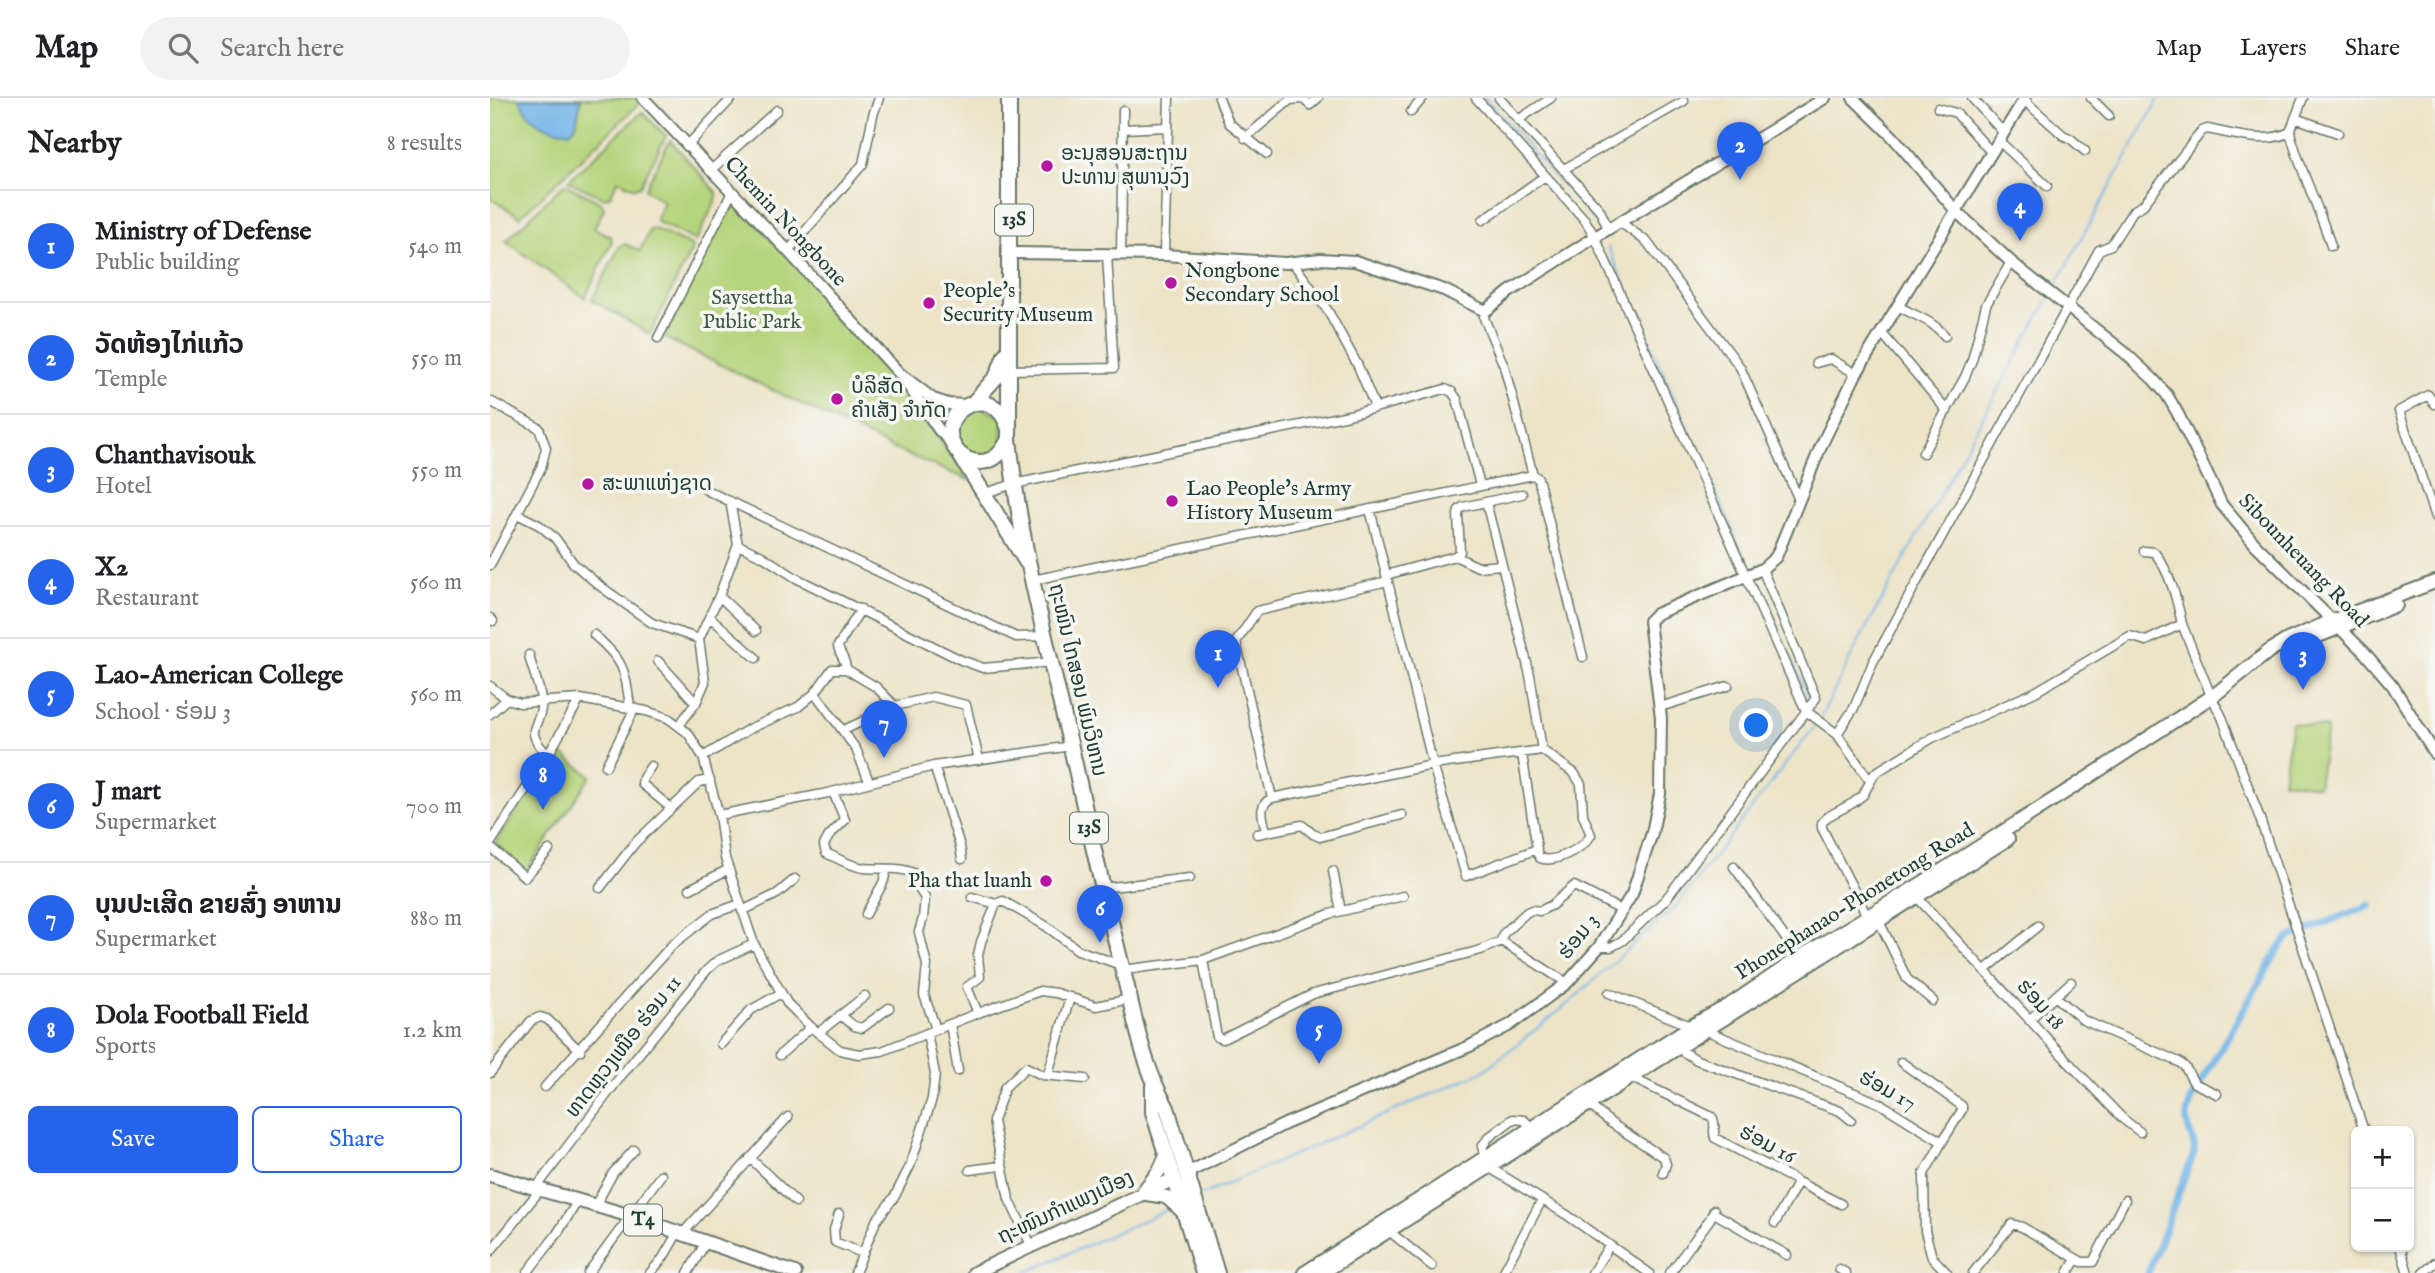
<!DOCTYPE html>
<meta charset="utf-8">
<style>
:root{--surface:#fff;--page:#f2f2f2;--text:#202124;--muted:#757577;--line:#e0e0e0;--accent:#2563eb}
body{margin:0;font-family:"IM FELL English","Noto Sans Lao",serif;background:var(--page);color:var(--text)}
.controls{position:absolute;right:21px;bottom:21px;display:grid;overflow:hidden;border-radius:10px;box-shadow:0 2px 5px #0004}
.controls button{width:63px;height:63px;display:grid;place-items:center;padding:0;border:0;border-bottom:2px solid var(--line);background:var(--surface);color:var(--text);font:35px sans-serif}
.you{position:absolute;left:1267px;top:628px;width:24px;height:24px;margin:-18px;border:5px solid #fff;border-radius:50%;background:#1a73e8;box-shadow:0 0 0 10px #1a73e833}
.badge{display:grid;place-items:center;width:46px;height:46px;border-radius:50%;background:var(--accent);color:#fff;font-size:23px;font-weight:700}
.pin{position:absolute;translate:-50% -58px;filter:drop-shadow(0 2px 4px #0008)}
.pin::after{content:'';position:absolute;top:37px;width:24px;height:21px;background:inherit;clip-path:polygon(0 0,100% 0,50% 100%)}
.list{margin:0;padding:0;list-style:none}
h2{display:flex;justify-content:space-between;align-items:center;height:91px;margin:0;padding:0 28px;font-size:30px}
h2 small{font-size:23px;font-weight:400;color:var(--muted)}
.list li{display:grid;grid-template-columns:46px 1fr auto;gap:21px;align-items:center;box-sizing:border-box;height:112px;padding:0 28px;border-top:2px solid var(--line)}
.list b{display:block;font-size:26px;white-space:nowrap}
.list p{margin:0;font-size:23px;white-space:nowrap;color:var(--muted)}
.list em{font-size:23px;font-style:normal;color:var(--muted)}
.actions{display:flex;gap:14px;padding:21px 28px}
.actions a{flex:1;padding:16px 0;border:2px solid var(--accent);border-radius:10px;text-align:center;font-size:24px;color:var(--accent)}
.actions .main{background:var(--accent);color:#fff}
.icon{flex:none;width:38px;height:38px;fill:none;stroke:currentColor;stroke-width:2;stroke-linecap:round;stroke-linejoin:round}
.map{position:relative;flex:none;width:1945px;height:1175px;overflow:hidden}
header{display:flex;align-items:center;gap:42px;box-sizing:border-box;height:98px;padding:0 35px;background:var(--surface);border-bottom:2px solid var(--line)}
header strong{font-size:33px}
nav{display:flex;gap:38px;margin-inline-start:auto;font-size:24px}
.search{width:490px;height:63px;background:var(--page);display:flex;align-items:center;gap:18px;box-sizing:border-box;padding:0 24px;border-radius:38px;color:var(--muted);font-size:26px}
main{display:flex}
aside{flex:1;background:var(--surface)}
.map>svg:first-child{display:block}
.green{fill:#b6d47b;stroke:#6a8858;stroke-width:2}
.water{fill:#74b5e8;stroke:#4a798e;stroke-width:2}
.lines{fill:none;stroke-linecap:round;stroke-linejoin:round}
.stream{stroke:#74b5e8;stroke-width:2}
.canal{stroke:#74b5e8;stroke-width:7}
.street-casing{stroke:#677768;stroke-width:11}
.secondary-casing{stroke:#677768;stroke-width:14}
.primary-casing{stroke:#677768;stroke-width:16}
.highway-casing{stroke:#677768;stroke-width:18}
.street{stroke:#fff;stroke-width:8}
.secondary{stroke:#fff;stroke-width:10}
.primary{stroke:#fff;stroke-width:12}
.highway{stroke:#fff;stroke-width:14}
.poi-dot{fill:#b5179e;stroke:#f6f6f2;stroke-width:2.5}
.labels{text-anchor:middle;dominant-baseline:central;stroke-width:7;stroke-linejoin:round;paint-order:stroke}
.shield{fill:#f6f6f2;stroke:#60746d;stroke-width:2}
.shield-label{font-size:19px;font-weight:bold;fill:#1f3d34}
.poi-label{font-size:21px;fill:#1f3d34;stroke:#f6f6f2;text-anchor:start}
.street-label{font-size:21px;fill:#1f3d34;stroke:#f6f6f2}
.park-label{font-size:21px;fill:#3d5b42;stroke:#f6f6f2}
</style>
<header>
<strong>Map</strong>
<div class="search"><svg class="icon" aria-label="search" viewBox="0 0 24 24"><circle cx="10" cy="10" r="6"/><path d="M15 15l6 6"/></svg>Search here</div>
<nav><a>Map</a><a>Layers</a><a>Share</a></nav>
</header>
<main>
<aside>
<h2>Nearby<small>8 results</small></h2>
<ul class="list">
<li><span class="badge">1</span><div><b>Ministry of Defense</b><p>Public building</p></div><em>540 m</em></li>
<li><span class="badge">2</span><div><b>ວັດຫ້ອງໄກ່ແກ້ວ</b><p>Temple</p></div><em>550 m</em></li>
<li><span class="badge">3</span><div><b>Chanthavisouk</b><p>Hotel</p></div><em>550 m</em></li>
<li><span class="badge">4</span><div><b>X2</b><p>Restaurant</p></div><em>560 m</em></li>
<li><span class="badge">5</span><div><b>Lao-American College</b><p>School · ຮ່ອມ 3</p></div><em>560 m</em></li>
<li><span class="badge">6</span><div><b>J mart</b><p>Supermarket</p></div><em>700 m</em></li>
<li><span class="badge">7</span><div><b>ບຸນປະເສີດ ຂາຍສົ່ງ ອາຫານ</b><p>Supermarket</p></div><em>880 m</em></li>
<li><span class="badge">8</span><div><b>Dola Football Field</b><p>Sports</p></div><em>1.2 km</em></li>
</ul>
<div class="actions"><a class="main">Save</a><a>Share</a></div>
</aside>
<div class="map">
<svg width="1945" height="1175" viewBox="0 0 1945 1175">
<rect width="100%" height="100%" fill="#f6f6f2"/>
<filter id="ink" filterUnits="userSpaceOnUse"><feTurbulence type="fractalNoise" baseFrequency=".0143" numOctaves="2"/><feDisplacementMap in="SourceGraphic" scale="14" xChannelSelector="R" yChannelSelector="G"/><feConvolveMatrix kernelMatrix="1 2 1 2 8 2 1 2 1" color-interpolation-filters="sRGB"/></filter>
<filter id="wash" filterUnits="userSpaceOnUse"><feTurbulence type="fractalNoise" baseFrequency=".00686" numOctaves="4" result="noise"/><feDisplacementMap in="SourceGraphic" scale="28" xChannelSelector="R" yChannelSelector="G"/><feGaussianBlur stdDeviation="1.57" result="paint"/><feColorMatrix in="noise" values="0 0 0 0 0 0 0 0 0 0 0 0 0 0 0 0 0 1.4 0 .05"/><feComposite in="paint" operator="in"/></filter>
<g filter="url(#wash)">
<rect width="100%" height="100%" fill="#ede4c8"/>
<!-- green -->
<path class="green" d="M 0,0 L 147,0 L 151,4 L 30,119 L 0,100 Z
M 152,14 L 176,38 L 150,88 L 145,90 L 128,82 L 120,98 L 114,100 L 78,83 Z
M 180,42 L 227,95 L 227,100 L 206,143 L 167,124 L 166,120 L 174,104 L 155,91 Z
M 74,86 L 112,105 L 114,111 L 104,130 L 120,138 L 122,143 L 95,200 L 16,143 Z
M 242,101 L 297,157 L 398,268 L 479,382 L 404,351 L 175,240 Z
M 165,131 L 203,149 L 160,236 L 102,202 L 130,148 L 135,146 L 150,153 L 160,132 Z
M 484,306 L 513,320 L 512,351 L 482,362 L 464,344 L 467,317 Z
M 1802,625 L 1837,630 L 1828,688 L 1793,683 Z
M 68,653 L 101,678 L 35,775 L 5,745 Z"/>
<!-- water -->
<path class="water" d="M 29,0 L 91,1 L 86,27 L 80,34 C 56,31 38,24 29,0 Z"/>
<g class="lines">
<!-- stream -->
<path class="stream" d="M 995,0 L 1106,125
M 1118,149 L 1260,472
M 1563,192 L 1669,0
M 1264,480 L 1320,602
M 1331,619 L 1369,543 L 1559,200
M 710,1098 L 992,974 L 1073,910 L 1187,807 L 1328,624
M 535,1175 L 679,1111"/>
<!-- canal -->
<path class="canal" d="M 1658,1175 L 1704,1055 C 1706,1043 1700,1039 1698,1028 C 1695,1018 1699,1009 1702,1000 L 1790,849 L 1798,840 L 1880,807"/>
</g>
</g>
<g filter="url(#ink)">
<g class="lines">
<!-- street casing -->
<g class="street-casing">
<path id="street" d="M 729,0 L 739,25 L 777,56
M 986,0 L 1095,122 L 1105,139 L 1316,613 L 1347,636 L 1380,683
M 1009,0 L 1110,112 L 1118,131
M 1482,0 L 1513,34
M 1601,0 L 1619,18
M 1534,2 L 1573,37 L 1581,41 L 1595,53
M 1448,10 L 1466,15 L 1501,54
M 921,14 L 933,0
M 1805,20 L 1848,35
M 1028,22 L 1061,0
M 633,31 L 677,29
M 1800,34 C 1810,73 1829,109 1841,148
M 755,40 L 800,2 L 813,1 L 820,7 L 828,0
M 1508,42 L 1557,88
M 197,48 L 242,0
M 1074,71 L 1194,3
M 220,73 L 287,12
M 993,122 L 1055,78
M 1130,124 L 1157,144 L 1250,269 L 1309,402
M 298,153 L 373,66 L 383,17 L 389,0
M 631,157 L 633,12
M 674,157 L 679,0
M 803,165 L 838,213 L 868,268 L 885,309
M 1408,208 C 1425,218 1442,222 1455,238
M 995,212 L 994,220 L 1014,268 L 1043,377 L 1048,380 L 1093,559
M 1391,234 L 1457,313
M 168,240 L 241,96
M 1326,265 L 1341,261 L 1366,276
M 519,272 L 624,270 L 617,157
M 0,303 L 49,330 L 56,350 L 51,370 L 0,467
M 1945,306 L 1938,297 L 1909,313 L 1945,419
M 1433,355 L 1475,279 L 1482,262 L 1496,207 L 1521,164
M 216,392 L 526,539 L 556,538
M 495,395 L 524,386 L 859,317 L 955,291 L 962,294 L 967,301 L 990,387
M 996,404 L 1040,577 L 1052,652
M 880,411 L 943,667 L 976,778 L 1047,751 L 1032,656
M 27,416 L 49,427 L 65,440 L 84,466 L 110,488 L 162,525 L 209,541
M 248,447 L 272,458 L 306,480 L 471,562 L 493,570 L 563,564
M 1654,453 L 1664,454 C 1680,473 1687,502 1692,526
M 965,458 L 988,469 L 1011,467
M 896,477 L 965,458 L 970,454 L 968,417 L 969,412 L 973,409 L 1032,396
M 543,482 L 1043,377
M 229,498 L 266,533
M 371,511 L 348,548 C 349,556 356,561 356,571 L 386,589 L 405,608 L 443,599 L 476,607 L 489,662
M 220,519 L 266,560
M 0,520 L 3,523
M 104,537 C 134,563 135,571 140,609
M 39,557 C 42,571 49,586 51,601 C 54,630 29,628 58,657
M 168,563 L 206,605
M 0,588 L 17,601 L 30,605 L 90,601 L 156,613 L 178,620 L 198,635 L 213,659 L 229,717 L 235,760 L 264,846 L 297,905 L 321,929 L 350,952 L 369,956 L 392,953 L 488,915 L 550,893 L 566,895 L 606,908 L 640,901
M 325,595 L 366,651 L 379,683
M 1170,609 L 1238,588
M 0,616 L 17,601
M 190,626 L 206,605 L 215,584 L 209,541 L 229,498 L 248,447 L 240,403
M 354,632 L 405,608
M 1347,636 L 1364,610 L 1383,564 L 1609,152 L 1621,147 L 1643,113 L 1653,107 L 1712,33 L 1717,31 C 1744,36 1775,47 1800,34 L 1813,0
M 213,659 L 259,631 L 308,609 L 325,595 L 342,571 L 356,571
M 116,668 L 145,610
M 161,668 L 153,680 L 152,686 L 181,710
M 444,668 L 470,748 L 472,761
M 343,694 L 355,722 L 339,738 L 334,747 L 336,755 C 349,761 360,768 374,770 C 390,772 418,767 430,780 L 429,791 L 435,800 L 433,820 L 429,834 L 437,867 L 434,897 L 446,931
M 782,700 L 746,544 L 767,513 L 898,483
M 229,717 L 338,695 L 444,668 L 581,648
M 776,733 C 773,720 767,707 782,700 L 943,667 L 1052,652 L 1084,675 L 1091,686 L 1093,717 L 1101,737 C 1094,750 1064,766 1050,760 L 1046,753
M 767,736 L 812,727 L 823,736 L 830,739 L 912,717
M 0,746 L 58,657 L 90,601
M 0,749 L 35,779 L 59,752
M 1244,769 L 1312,863
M 843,773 L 851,813
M 110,790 L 145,745 L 209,684 L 220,682
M 612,790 L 700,780
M 200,791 L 239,771
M 482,799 L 506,806 L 513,803 L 556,828 L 588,852 L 631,867
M 1427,799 L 1583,969 L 1633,1021 L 1650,1034
M 252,813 L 287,796 L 305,781
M 376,816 L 393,785 L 397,771
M 1379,822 L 1332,730 L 1332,725 L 1337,719 L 1363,705 L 1373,697 L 1385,675 L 1442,640 L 1545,594 L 1640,538 L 1656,543 L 1692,526 L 1721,598 L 1732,619 L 1769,718 L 1874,1033
M 1389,823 L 1417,881 L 1443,903
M 1011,843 L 1077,885
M 1109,849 L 1121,849 L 1132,843 L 1176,801 L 1326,600 L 1272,471
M 713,862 L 727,939 L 733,941 L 823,896 L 991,852 L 1011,843 L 1013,836 L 1037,814 L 1042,812 L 1050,813 L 1062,807 L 1084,788 L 1133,813
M 632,872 L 713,862 L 840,816 L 913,798
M 1495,872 L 1548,828
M 1119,895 L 1201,928
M 1565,898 L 1593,922 L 1689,964 L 1695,969 L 1704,985 L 1727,996
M 488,915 L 477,889 L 490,879 L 488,857 L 491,844 L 506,806
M 350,917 L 364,928 L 372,930 L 399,910
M 1539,922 L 1581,884
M 460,926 L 468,973
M 1215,932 L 1391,1006 L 1452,1044 L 1472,1012 L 1472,1008 L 1411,964
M 328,935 L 375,898
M 231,946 L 261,912 L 291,895
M 1187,950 L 1207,962 L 1350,1013 L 1361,1022
M 290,957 L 321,929
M 0,975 L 41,923 L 50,919 L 57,921 L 90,953
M 558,976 L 580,899
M 1140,979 L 1222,1019 C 1227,1026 1222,1034 1225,1040 L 1305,1082 L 1306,1087 L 1285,1125
M 55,989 L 182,847 L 222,816 L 250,806
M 1099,1007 L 1121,1025 L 1174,1060 L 1176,1066 L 1173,1075
M 1043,1031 L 1034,1022 L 1023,1021 L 998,1040 L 992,1049 L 1000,1070 L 1077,1117 L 1159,1175
M 1452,1044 L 1434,1076 L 1435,1133 L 1442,1159 L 1457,1175
M 260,1060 L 306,1104
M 480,1072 L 510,1068
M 1306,1083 L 1351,1106
M 46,1090 L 131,978 L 217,872 L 227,863 L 264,846
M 105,1108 L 123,1075 L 144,1052
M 1224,1115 L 1297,1157
M 349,1116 L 344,1132 L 345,1144 L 372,1155
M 899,1133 L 942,1168
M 193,1135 L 298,1019
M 541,1147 L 519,1101 L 503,1023 L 515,989 L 536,969 L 552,977 L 595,981
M 1910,1149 L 1918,1175
M 0,1154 L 50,1092
M 1349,1171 L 1356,1175
M 37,1175 L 67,1136 L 87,1104
M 98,1175 L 171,1077
M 160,1175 L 173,1160 L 188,1134
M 198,1175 L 216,1144
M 365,1175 L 386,1123 L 405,1098 L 420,1068 L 442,1001 L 445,976 L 437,935
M 1013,1175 L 1052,1102
M 1102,1175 L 1119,1148
M 1180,1175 L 1220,1121 L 1224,1112
M 1483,1175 L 1522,1126 L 1532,1129 L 1592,1164 L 1603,1164 L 1635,1102
M 1578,1175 L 1586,1161
M 1933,1175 L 1945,1165"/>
</g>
<!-- secondary casing -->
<g class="secondary-casing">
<path id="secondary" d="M 153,0 L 298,153 L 409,275 L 443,301 L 458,306 L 476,307
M 1363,0 L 1403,39 L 1466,113 L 1521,164 L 1634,254 L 1664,282 L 1677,297 L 1688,316 L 1732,407 L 1765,446 L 1874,554 L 1903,588 L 1945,656
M 524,155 L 674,157 L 796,165 L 830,161 L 865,163 L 954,192 L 991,211 L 997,212 L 1019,194 L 1105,139 L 1335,0
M 417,286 L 449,332 L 462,345
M 697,1075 L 795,1026 L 980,948 L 1020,927 L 1077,885 L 1109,849 L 1142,796 L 1162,735 L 1170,696 L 1171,620 L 1159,523 L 1166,516 L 1272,471 L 1286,459 L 1331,348 L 1366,276 L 1535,0"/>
</g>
<!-- primary casing -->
<g class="primary-casing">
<path id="primary" d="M 1806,547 L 1906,507
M 0,1077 L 141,1118 L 305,1175
M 654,1092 L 669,1073 L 676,1058
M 656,1096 L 676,1099 L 694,1115
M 484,1175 L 684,1081
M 814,1175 L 1201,928 L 1238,908 L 1310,859 L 1429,787 L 1588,686 L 1727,595 L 1778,554 L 1797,542 L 1844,522 L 1945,484
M 832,1175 L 1518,741"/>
</g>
<!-- highway casing -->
<g class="highway-casing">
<path id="highway" d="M 484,304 L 507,278 L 515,257
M 519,331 C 502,277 439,317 467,353 C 473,360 482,364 491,364 C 506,363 513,353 519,341 L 519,0
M 519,341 C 531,460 566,577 591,694 C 605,758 620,821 636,885 C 646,927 655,972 677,1010 L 727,1175
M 470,357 L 537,465
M 663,988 L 663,1014 L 713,1175"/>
</g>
<!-- street -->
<use href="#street" class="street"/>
<!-- secondary -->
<use href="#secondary" class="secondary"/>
<!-- primary -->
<use href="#primary" class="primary"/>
<!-- highway -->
<use href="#highway" class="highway"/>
</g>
</g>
<!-- markers -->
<g class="poi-dot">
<circle cx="557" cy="68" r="7"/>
<circle cx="681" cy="185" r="7"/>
<circle cx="439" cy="205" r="7"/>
<circle cx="347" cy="301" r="7"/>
<circle cx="98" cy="386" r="7"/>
<circle cx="682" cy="403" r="7"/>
<circle cx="556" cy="783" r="7"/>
</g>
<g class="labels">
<!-- shield labels -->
<g class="shield">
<rect x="505" y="106.5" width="38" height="31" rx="5"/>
<rect x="580" y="714.5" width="38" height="31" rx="5"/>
<rect x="134" y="1106.5" width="38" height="31" rx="5"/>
</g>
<g class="shield-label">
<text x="524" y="122">13S</text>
<text x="599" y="730">13S</text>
<text x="153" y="1122">T4</text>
</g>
<!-- poi labels -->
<g class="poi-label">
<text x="571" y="56">ອະນຸສອນສະຖານ<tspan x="571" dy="24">ປະທານ ສຸພານຸວົງ</tspan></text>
<text x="695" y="173">Nongbone<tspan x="695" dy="24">Secondary School</tspan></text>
<text x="453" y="193">People's<tspan x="453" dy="24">Security Museum</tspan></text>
<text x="361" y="289">ບໍລິສັດ<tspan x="361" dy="24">ຄຳເສັງ ຈຳກັດ</tspan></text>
<text x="112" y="386">ສະພາແຫ່ງຊາດ</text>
<text x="696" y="391">Lao People's Army<tspan x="696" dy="24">History Museum</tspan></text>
<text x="542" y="783" text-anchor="end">Pha that luanh</text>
</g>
<!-- street labels -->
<g class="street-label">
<text transform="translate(295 124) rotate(47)">Chemin Nongbone</text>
<text transform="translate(1813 463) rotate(46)">Sibounheuang Road</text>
<text transform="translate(587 582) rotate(77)">ຖະໜົນ ໄກສອນ ພົມວິຫານ</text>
<text transform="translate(1365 804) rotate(-32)">Phonephanao-Phonetong Road</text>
<text transform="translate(1089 839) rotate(-52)">ຮ່ອມ 3</text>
<text transform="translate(1550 907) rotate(48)">ຮ່ອມ 18</text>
<text transform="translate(134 949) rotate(-52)">ທາດຫຼວງເໜືອ ຮ່ອມ 11</text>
<text transform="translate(1397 993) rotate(29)">ຮ່ອມ 17</text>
<text transform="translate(1277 1047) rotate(28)">ຮ່ອມ 16</text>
<text transform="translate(576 1110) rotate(-25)">ຖະໜົນກຳແພງເມືອງ</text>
</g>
<!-- park labels -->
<g class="park-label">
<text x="262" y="200">Saysettha<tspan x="262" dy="24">Public Park</tspan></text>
</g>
</g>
</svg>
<div class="controls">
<button>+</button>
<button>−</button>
</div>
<div class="you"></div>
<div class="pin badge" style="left:728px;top:590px">1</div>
<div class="pin badge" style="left:1250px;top:82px">2</div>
<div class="pin badge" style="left:1813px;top:592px">3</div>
<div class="pin badge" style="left:1530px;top:143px">4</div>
<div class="pin badge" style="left:829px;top:966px">5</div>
<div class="pin badge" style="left:610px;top:845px">6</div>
<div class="pin badge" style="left:394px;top:660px">7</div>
<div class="pin badge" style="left:53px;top:712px">8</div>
</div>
</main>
